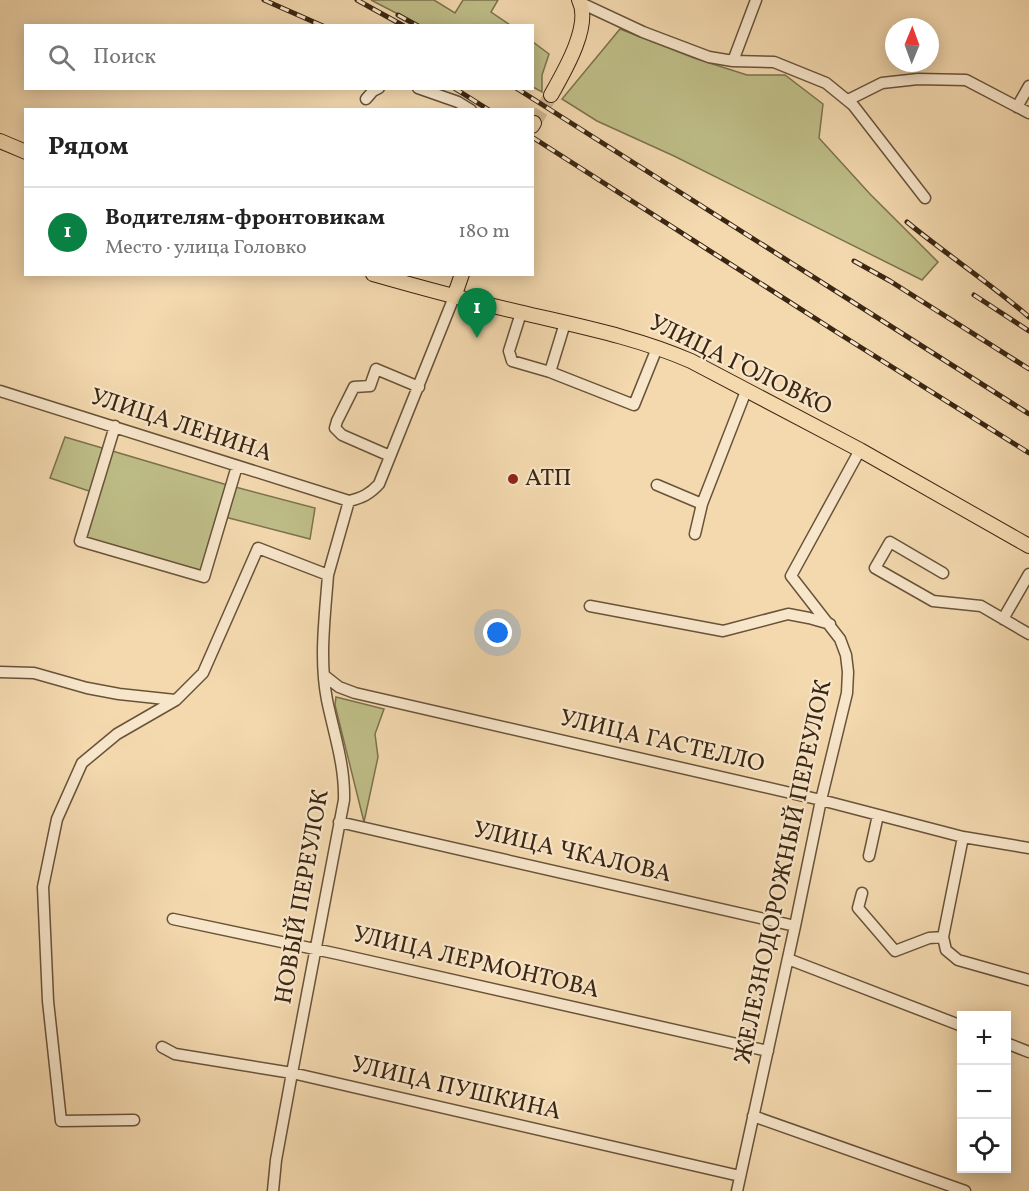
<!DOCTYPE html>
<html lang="ru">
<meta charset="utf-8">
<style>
:root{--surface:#fff;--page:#f2f2f2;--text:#222;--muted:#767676;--line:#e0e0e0;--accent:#0b8043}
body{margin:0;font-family:Vollkorn,serif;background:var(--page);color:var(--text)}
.controls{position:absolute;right:18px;bottom:18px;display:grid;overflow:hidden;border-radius:0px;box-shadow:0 3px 15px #0003}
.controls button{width:54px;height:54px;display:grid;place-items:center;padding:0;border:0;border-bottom:2px solid var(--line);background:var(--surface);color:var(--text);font:30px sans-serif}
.compass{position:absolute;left:885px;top:18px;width:54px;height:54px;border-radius:50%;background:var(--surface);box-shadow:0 3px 15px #0003;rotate:1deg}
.you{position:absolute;left:498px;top:633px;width:21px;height:21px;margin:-15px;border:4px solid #fff;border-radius:50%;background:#1a73e8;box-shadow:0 0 0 9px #1a73e833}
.badge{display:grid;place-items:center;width:39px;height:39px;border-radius:50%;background:var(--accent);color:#fff;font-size:20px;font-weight:700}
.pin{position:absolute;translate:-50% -50px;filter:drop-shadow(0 2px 3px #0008)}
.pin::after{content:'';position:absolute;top:32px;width:21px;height:18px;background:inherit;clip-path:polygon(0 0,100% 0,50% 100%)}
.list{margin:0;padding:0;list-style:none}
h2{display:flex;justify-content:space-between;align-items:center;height:78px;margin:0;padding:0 24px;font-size:26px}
h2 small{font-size:20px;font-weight:400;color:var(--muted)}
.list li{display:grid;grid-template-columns:39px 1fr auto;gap:18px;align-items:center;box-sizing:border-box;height:90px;padding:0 24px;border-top:2px solid var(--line)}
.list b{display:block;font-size:22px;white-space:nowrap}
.list p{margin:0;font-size:20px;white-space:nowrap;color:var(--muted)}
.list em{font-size:20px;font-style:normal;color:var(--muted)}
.icon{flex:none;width:33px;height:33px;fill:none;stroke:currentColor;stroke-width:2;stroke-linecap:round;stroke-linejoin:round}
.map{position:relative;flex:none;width:1029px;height:1191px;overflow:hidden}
.search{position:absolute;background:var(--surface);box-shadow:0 3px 15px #0003;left:24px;top:24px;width:510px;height:66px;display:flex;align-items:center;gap:15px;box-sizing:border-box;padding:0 21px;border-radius:0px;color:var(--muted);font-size:22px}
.panel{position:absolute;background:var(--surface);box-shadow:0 3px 15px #0003;left:24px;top:108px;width:510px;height:168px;border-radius:0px}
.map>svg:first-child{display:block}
.green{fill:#bfbe88;stroke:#7c724d;stroke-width:1.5}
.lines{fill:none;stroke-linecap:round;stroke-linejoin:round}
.major-tunnel{stroke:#cfb590;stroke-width:14;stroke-dasharray:14 7;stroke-linecap:butt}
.minor-casing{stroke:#685339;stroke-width:13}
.major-casing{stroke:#3a2612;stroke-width:16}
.minor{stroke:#f8e6cb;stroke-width:10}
.major{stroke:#f4d9af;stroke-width:14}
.rail-casing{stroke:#3a2612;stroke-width:5}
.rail{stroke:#f8e6cb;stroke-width:3;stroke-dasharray:9;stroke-linecap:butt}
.poi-dot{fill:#8f2418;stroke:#f8e6cb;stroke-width:2}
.labels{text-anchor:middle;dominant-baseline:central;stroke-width:4.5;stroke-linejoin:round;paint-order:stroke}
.street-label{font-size:24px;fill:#3a2612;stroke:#f8e6cb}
.poi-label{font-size:24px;fill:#3a2612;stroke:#f8e6cb;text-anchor:start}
</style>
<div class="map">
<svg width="1029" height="1191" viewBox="0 0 1029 1191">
<rect width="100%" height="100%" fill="#f4d9af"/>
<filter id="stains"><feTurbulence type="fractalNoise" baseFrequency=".00333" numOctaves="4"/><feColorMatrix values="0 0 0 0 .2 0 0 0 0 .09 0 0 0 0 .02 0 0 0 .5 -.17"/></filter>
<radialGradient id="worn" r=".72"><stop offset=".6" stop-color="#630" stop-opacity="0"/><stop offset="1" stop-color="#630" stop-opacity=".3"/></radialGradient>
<!-- green -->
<path class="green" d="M 371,0 L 434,0 L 455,13 L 463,0 L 498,0 L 491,12 L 510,25 L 419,25 Z
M 620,29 L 694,58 L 747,75 L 785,75 L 823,104 L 819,138 L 870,194 L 938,262 L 922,280 L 674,156 L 597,121 L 562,99 Z
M 533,42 L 549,54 L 542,75 L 542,92 L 533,87 Z
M 65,437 L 224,484 L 315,508 L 310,539 L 217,515 L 201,572 L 84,538 L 98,494 L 50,478 Z
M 336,697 L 384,709 L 375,734 L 378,757 L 364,822 L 335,705 Z"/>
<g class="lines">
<!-- major-tunnel -->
<path class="major-tunnel" d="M 534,123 L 551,95"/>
<!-- minor casing -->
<g class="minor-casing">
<path id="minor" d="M 581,3 L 643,32 L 709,57 L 733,61 L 774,62 L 826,83 L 853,105 L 925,198
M 733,61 L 756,0
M 418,88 L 458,102 L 471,110
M 366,99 L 373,91 L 379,88
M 848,100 L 882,83 L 918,79 L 966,80 L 1029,113
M 1017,107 L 1029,86
M 521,313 L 509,351 L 512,361 L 550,372
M 565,323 L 550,372 L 634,405 L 657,348
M 0,391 L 349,501 C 362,498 370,494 379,484 L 454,297
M 115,426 L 80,541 L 204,577 L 237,466
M 390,456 L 342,435 L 335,428 L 337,421 L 354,387 L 370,386 L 376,369 L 419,387
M 657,485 L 702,504 L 746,391
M 695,534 L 702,504
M 943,573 L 890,542 L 875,568 L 933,601 L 981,606 L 1029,634
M 590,606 L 723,631 L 788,614 L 809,618 L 830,624
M 1003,619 L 1029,574
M 0,672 L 34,673 L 87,688 L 119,694 L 175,700
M 325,676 L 339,687 L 355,693 L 821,800 L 963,837 L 1029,848
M 339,822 L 795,926
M 963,837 L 943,937 L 946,950 L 958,960 L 1029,980
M 869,856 L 878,815
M 862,893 L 858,908 L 895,951 L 929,938 L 943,937
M 173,919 L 338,954 L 768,1051
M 788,959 L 962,1026
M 1006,1043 L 1029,1052
M 162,1047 L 175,1054 L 292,1073 L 740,1176
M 753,1116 L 965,1191
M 134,1120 L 61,1121 L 48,1001 L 43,887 L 57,819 L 82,763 L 117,734 L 176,700 L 203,673 L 258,548 L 328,575 L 349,501
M 273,1191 L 276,1160 L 292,1073 L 344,800 C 345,765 334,734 327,700 C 319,659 325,616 328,575
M 737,1191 L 795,926 L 821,800 L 847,693 L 848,672 L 846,655 L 840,639 L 791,576 L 860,450"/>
</g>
<!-- major casing -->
<g class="major-casing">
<path id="major" d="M 551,95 C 564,72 592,25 579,0
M 532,126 L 534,123
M 0,141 L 26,152
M 373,274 C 422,288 470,301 519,312 C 578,326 636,337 691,361 L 860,450 L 1029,546
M 454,297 L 462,274"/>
</g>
<!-- minor -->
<use href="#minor" class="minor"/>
<!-- major -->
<use href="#major" class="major"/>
<!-- rail casing -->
<g class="rail-casing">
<path id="rail" d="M 264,0 L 323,26
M 357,0 L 404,26
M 398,15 L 418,26
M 454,88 L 489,110
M 516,88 L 1029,414
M 532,137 L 838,333 L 1029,453
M 907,222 C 947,255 990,283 1029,317
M 854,261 L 890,281 L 1029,369
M 974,295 L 1029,331"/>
</g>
<!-- rail -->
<use href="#rail" class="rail"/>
</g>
<!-- markers -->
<circle class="poi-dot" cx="513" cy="479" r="6"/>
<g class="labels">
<!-- street labels -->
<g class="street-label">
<text transform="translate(740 366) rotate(26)">УЛИЦА ГОЛОВКО</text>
<text transform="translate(181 426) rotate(18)">УЛИЦА ЛЕНИНА</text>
<text transform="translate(662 742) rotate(13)">УЛИЦА ГАСТЕЛЛО</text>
<text transform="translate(572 853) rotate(13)">УЛИЦА ЧКАЛОВА</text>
<text transform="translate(784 872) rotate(-78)">ЖЕЛЕЗНОДОРОЖНЫЙ ПЕРЕУЛОК</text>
<text transform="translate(303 897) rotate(-80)">НОВЫЙ ПЕРЕУЛОК</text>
<text transform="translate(476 963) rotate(13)">УЛИЦА ЛЕРМОНТОВА</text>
<text transform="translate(456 1089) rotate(13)">УЛИЦА ПУШКИНА</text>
</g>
<!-- poi labels -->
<g class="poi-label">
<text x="525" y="479">АТП</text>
</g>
</g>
<rect width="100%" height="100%" filter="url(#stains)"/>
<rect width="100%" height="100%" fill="url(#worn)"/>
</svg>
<div class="controls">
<button>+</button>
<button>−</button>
<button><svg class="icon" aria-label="locate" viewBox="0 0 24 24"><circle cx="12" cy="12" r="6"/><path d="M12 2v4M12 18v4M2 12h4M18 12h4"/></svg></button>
</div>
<svg class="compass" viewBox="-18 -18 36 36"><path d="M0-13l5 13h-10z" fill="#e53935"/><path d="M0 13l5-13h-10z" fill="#767676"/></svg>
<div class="you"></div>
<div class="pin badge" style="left:477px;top:338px">1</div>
<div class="search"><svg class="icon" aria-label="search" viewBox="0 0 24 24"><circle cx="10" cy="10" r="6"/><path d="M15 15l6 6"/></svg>Поиск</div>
<section class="panel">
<h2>Рядом<small></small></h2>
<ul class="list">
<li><span class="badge">1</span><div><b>Водителям-фронтовикам</b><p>Место · улица Головко</p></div><em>180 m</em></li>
</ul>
</section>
</div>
